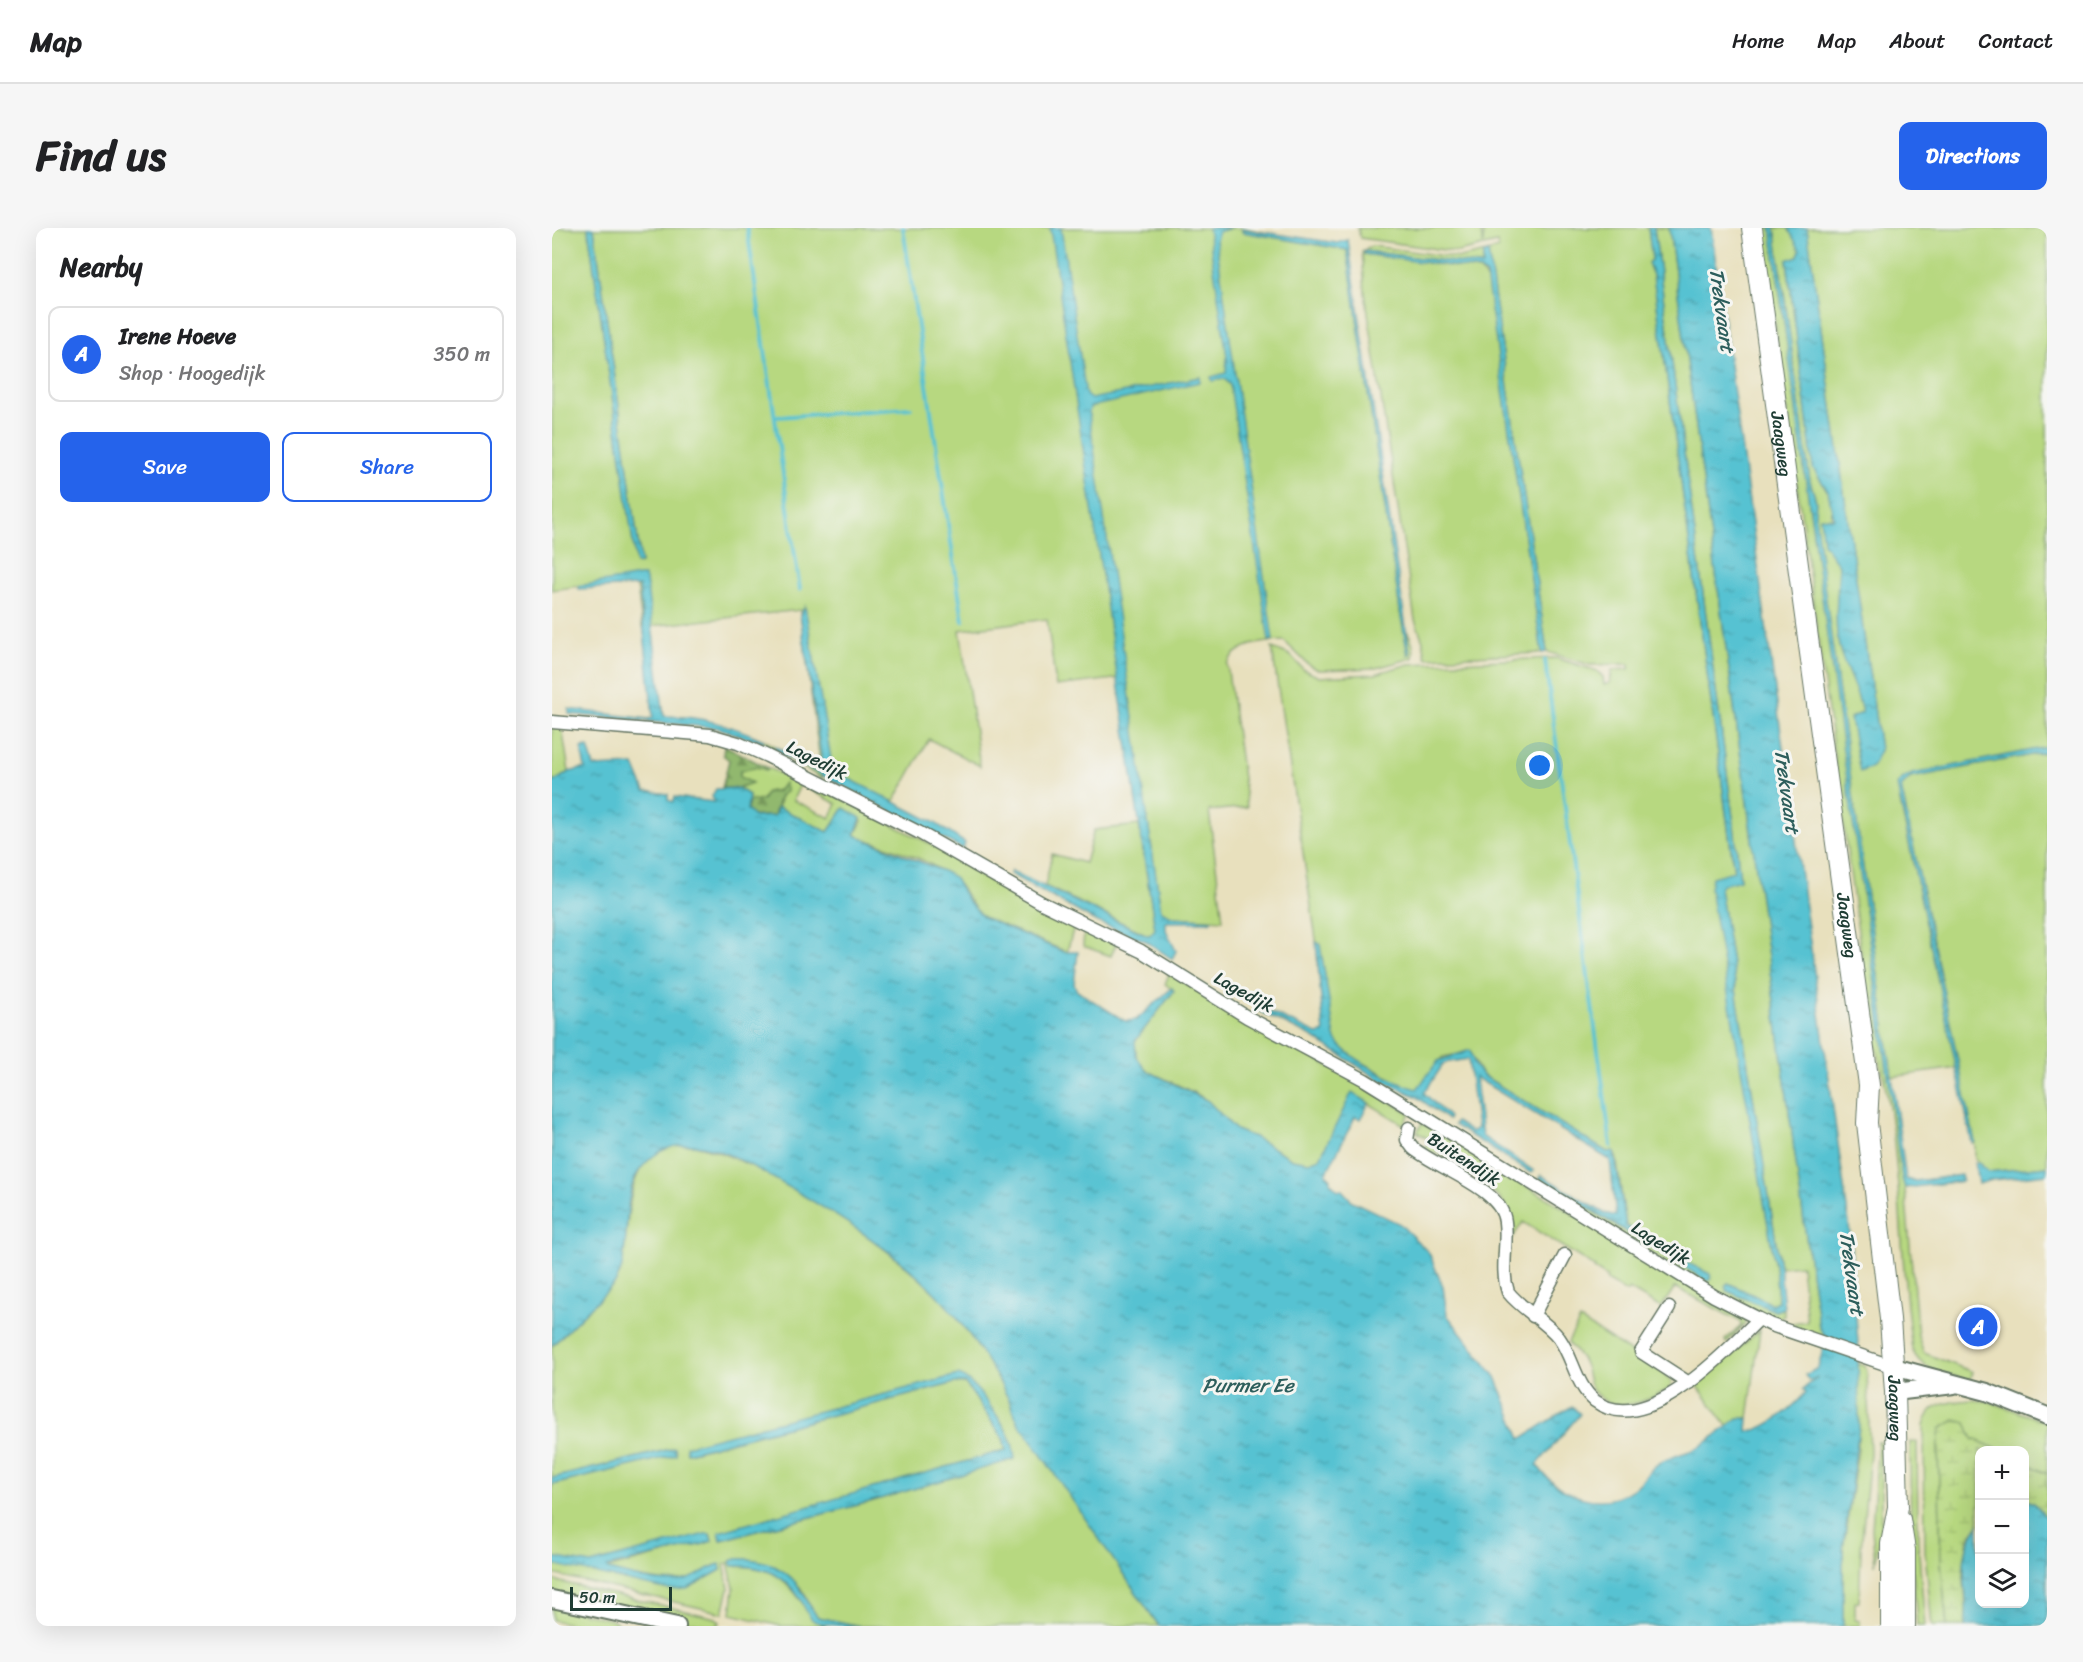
<!DOCTYPE html>
<meta charset="utf-8">
<style>
:root{--surface:#fff;--page:#f6f6f6;--text:#202124;--muted:#757577;--line:#e0e0e0;--accent:#2563eb}
body{margin:0;font-family:Sriracha,sans-serif;background:var(--page);color:var(--text)}
.controls{position:absolute;right:18px;bottom:18px;display:grid;overflow:hidden;border-radius:12px;box-shadow:0 6px 24px #0002}
.controls button{width:54px;height:54px;display:grid;place-items:center;padding:0;border:0;border-bottom:2px solid var(--line);background:var(--surface);color:var(--text);font:30px sans-serif}
.scale{position:absolute;left:18px;bottom:15px;width:102px;box-sizing:border-box;padding-left:6px;border:3px solid #1f3d34;border-top:0;font-size:16px;line-height:21px;white-space:nowrap;color:#1f3d34;-webkit-text-stroke:4px #f6f6f2;paint-order:stroke}
.you{position:absolute;left:988px;top:538px;width:21px;height:21px;margin:-15px;border:4px solid #fff;border-radius:50%;background:#1a73e8;box-shadow:0 0 0 9px #1a73e833}
.badge{display:grid;place-items:center;width:39px;height:39px;border-radius:50%;background:var(--accent);color:#fff;font-size:20px;font-weight:700}
.pin{position:absolute;translate:-50% -50%;border:3px solid #fff;box-shadow:0 2px 6px #0006}
.list{margin:0;padding:0;list-style:none}
h2{display:flex;justify-content:space-between;align-items:center;height:78px;margin:0;padding:0 24px;font-size:26px}
h2 small{font-size:20px;font-weight:400;color:var(--muted)}
.list li{display:grid;grid-template-columns:39px 1fr auto;gap:18px;align-items:center;box-sizing:border-box;height:96px;margin:0 12px 12px;padding:0 12px;border:2px solid var(--line);border-radius:12px}
.list b{display:block;font-size:22px;white-space:nowrap}
.list p{margin:0;font-size:20px;white-space:nowrap;color:var(--muted)}
.list em{font-size:20px;font-style:normal;color:var(--muted)}
.actions{display:flex;gap:12px;padding:18px 24px}
.actions a{flex:1;padding:14px 0;border:2px solid var(--accent);border-radius:12px;text-align:center;font-size:21px;color:var(--accent)}
.actions .main{background:var(--accent);color:#fff}
.icon{flex:none;width:33px;height:33px;fill:none;stroke:currentColor;stroke-width:2;stroke-linecap:round;stroke-linejoin:round}
.map{position:relative;flex:none;width:1495px;height:1398px;overflow:hidden;border-radius:12px}
header{display:flex;align-items:center;gap:36px;box-sizing:border-box;height:84px;padding:0 30px;background:var(--surface);border-bottom:2px solid var(--line)}
header strong{font-size:28px}
nav{display:flex;gap:33px;margin-inline-start:auto;font-size:21px}
.intro{display:flex;align-items:center;justify-content:space-between;box-sizing:border-box;height:144px;padding:0 36px}
h1{margin:0;font-size:42px}
.button{padding:15px 27px;border-radius:12px;background:var(--accent);color:#fff;font-size:21px;font-weight:700}
main{display:flex;gap:36px;padding:0 36px}
aside{flex:1;background:var(--surface);border-radius:12px;box-shadow:0 6px 24px #0002}
.map>svg:first-child{display:block}
.grass{fill:#b7d880;stroke:#6b8a5a;stroke-width:1.5;fill-rule:evenodd}
.forest{fill:url(#forest-firs);stroke:#587a51;stroke-width:1.5}
.wetland{fill:url(#wetland-marsh);stroke:#6b8a5a;stroke-width:1.5}
.water{fill:url(#water-ripples);stroke:#3b8083;stroke-width:1.5}
.lines{fill:none;stroke-linecap:round;stroke-linejoin:round}
.stream{stroke:#57c2d2;stroke-width:4}
.minor-casing{stroke:#657664;stroke-width:15}
.tertiary-casing{stroke:#657664;stroke-width:20}
.primary-casing{stroke:#657664;stroke-width:22}
.minor{stroke:#fff;stroke-width:12}
.tertiary{stroke:#fff;stroke-width:16}
.primary{stroke:#fff;stroke-width:20}
.labels{text-anchor:middle;dominant-baseline:central;stroke-width:6;stroke-linejoin:round;paint-order:stroke}
.street-label{font-size:18px;fill:#1f3d34;stroke:#f6f6f2}
.water-label{font-size:20px;font-style:italic;fill:#2d5e5c;stroke:#f6f6f2}
</style>
<header>
<strong>Map</strong>
<nav><a>Home</a><a>Map</a><a>About</a><a>Contact</a></nav>
</header>
<div class="intro"><h1>Find us</h1><a class="button">Directions</a></div>
<main>
<aside>
<h2>Nearby<small></small></h2>
<ul class="list">
<li><span class="badge">A</span><div><b>Irene Hoeve</b><p>Shop · Hoogedijk</p></div><em>350 m</em></li>
</ul>
<div class="actions"><a class="main">Save</a><a>Share</a></div>
</aside>
<div class="map">
<svg width="1495" height="1398" viewBox="0 0 1495 1398">
<defs>
<pattern id="forest-firs" width="22" height="20" patternUnits="userSpaceOnUse" patternTransform="scale(1.5)"><rect width="22" height="20" fill="#91b86e"/><path d="M5 1l3.5 6h-7zM16 11l3.5 6h-7z" fill="#76975b"/></pattern>
<pattern id="wetland-marsh" width="20" height="14" patternUnits="userSpaceOnUse" patternTransform="scale(1.5)"><rect width="20" height="14" fill="#b7d880"/><path d="M1 5h8M5 5V1M11 12h8M15 12V8" fill="none" stroke="#9dba6f"/></pattern>
<pattern id="water-ripples" width="26" height="14" patternUnits="userSpaceOnUse" patternTransform="scale(1.5)"><rect width="26" height="14" fill="#57c2d2"/><path d="M2 4q2-2 4 0t4 0M15 11q2-2 4 0t4 0" fill="none" stroke="#479fab"/></pattern>
</defs>
<rect width="100%" height="100%" fill="#f6f6f2"/>
<filter id="ink" filterUnits="userSpaceOnUse"><feTurbulence type="fractalNoise" baseFrequency=".0167" numOctaves="2"/><feDisplacementMap in="SourceGraphic" scale="12" xChannelSelector="R" yChannelSelector="G"/><feConvolveMatrix kernelMatrix="1 2 1 2 8 2 1 2 1" color-interpolation-filters="sRGB"/></filter>
<filter id="wash" filterUnits="userSpaceOnUse"><feTurbulence type="fractalNoise" baseFrequency=".008" numOctaves="4" result="noise"/><feDisplacementMap in="SourceGraphic" scale="24" xChannelSelector="R" yChannelSelector="G"/><feGaussianBlur stdDeviation="1.35" result="paint"/><feColorMatrix in="noise" values="0 0 0 0 0 0 0 0 0 0 0 0 0 0 0 0 0 1.4 0 .05"/><feComposite in="paint" operator="in"/></filter>
<g filter="url(#wash)">
<rect width="100%" height="100%" fill="#e8e0bd"/>
<!-- grass -->
<path class="grass" d="M 0,0 L 36,0 L 85,336 L 89,335 L 42,0 L 693,0 L 795,22 L 849,389 L 858,426 L 855,403 C 860,411 863,421 861,430 L 824,440 L 767,442 L 758,438 L 732,413 C 710,414 685,415 675,436 L 695,579 L 657,583 L 671,692 L 622,689 L 609,683 L 581,496 L 570,450 L 504,458 L 495,391 L 408,402 L 428,538 L 377,511 L 339,579 L 269,544 L 270,551 L 211,515 L 212,512 L 269,542 L 248,382 L 90,399 L 84,350 L 0,362 Z
M 806,0 L 928,0 L 931,16 L 932,0 L 1096,0 L 1100,31 L 1096,35 L 1101,47 L 1182,644 L 1160,649 L 1223,1038 L 1226,1073 L 1220,1076 L 1176,1055 L 1175,1063 L 1223,1083 L 1232,1080 L 1232,1088 L 1223,1092 L 1139,1051 L 985,955 L 987,950 L 1072,1003 L 1137,1037 L 1074,997 L 1064,927 L 1055,924 L 930,847 L 921,831 L 912,825 L 891,829 L 868,867 L 780,817 L 720,420 L 738,427 L 752,442 L 767,449 L 823,446 L 857,436 L 1004,430 L 1045,443 L 1051,449 L 1052,457 L 1058,455 L 1060,442 L 1077,441 L 1077,436 L 1038,437 L 995,424 L 936,25 L 931,26 L 931,37 L 925,37 L 813,23 L 812,26 L 928,42 L 936,54 L 990,425 L 874,430 L 871,413 L 863,392 L 813,65 L 810,23 L 820,18 L 908,30 L 947,21 L 945,15 L 906,24 L 808,10 Z
M 1102,0 L 1117,0 L 1256,1023 L 1267,1099 L 1275,1110 L 1240,1098 L 1241,1095 L 1255,1093 L 1249,1037 L 1228,1039 L 1168,660 L 1170,657 L 1188,651 L 1182,597 Z
M 1210,0 L 1219,0 L 1353,961 L 1366,1108 L 1372,1125 L 1421,1144 L 1418,1152 C 1396,1146 1369,1145 1360,1121 C 1345,1016 1352,907 1320,805 Z
M 1223,0 L 1236,0 L 1248,22 L 1246,28 L 1235,33 L 1261,240 C 1282,271 1286,281 1271,315 L 1288,337 C 1286,361 1281,399 1288,422 C 1295,444 1306,462 1310,485 L 1298,490 L 1328,522 L 1255,0 L 1495,0 L 1495,519 L 1350,551 L 1347,569 L 1405,840 L 1340,849 L 1262,286 L 1264,273 L 1258,253 Z
M 0,498 L 10,499 L 17,544 L 0,555 Z
M 1495,524 L 1495,938 L 1436,944 L 1423,931 L 1423,918 L 1349,559 L 1358,550 Z
M 205,539 L 215,542 L 216,540 L 249,555 L 241,572 L 278,590 L 285,576 L 253,559 L 260,556 L 385,619 L 430,649 L 565,714 L 559,728 L 531,718 L 532,705 L 521,702 L 515,724 L 431,689 C 419,679 415,666 406,656 C 381,630 338,621 305,608 L 303,607 L 310,593 L 292,580 L 276,604 L 226,579 L 232,556 L 227,562 L 215,564 L 210,572 L 197,573 L 197,567 L 186,560 L 199,555 L 188,549 L 188,543 Z
M 587,597 L 603,701 L 598,708 L 493,658 L 500,626 L 533,635 L 542,602 Z
M 617,746 L 858,885 L 852,897 L 800,865 L 768,930 L 757,934 L 740,931 L 702,909 L 684,902 L 656,873 L 645,866 L 594,842 L 584,828 L 583,813 L 622,763 L 613,756 Z
M 870,895 L 939,935 L 947,945 L 980,961 L 1194,1090 L 1194,1095 L 1174,1115 L 1173,1112 L 1189,1098 L 1189,1094 L 1123,1059 L 1109,1080 L 1077,1061 L 1074,1064 L 1054,1052 L 1055,1049 L 1042,1041 L 1043,1039 L 971,994 L 961,1009 L 953,976 L 943,965 L 925,953 L 924,948 L 885,924 L 879,925 L 872,922 L 878,912 L 865,904 Z
M 142,917 C 220,935 356,1027 405,1090 C 422,1112 444,1145 456,1170 C 464,1185 462,1193 475,1205 L 607,1398 L 308,1398 L 266,1389 C 257,1380 255,1365 246,1357 C 233,1344 195,1323 178,1334 L 180,1338 C 220,1339 232,1347 254,1380 C 260,1389 263,1394 274,1398 L 229,1398 L 179,1386 L 182,1360 L 176,1335 L 172,1336 L 177,1360 L 171,1385 L 0,1346 L 0,1336 L 140,1358 L 169,1342 L 168,1337 L 164,1337 C 154,1342 145,1349 134,1352 C 117,1356 69,1350 55,1341 L 160,1313 L 158,1306 L 39,1336 L 0,1329 L 0,1257 L 124,1227 L 123,1220 L 0,1250 L 0,1118 L 63,1055 L 68,1045 C 80,1007 67,929 119,918 C 126,916 135,917 142,917 ZM 406,1147 L 441,1183 L 462,1231 L 314,1275 L 170,1312 L 168,1304 L 454,1222 L 451,1210 L 413,1155 L 403,1155 L 136,1225 L 135,1218 Z
M 1028,1092 L 1113,1146 L 1120,1155 L 1117,1161 C 1096,1173 1064,1187 1044,1166 C 1035,1158 1037,1147 1032,1136 C 1029,1127 1021,1123 1016,1114 Z
M 1208,1102 L 1196,1190 L 1186,1190 L 1175,1198 L 1145,1157 Z
M 1305,1135 L 1313,1138 L 1315,1143 L 1318,1225 L 1309,1321 L 1307,1373 L 1303,1374 L 1303,1392 L 1308,1393 L 1308,1398 L 1291,1398 L 1291,1321 L 1306,1221 Z
M 1419,1172 L 1436,1173 L 1495,1194 L 1495,1246 L 1473,1234 L 1472,1222 L 1447,1222 L 1421,1211 L 1386,1216 L 1389,1334 L 1395,1398 L 1380,1398 L 1373,1324 L 1372,1198 C 1378,1173 1397,1175 1419,1172 Z
M 1326,1214 L 1329,1214 L 1329,1300 L 1323,1337 L 1320,1301 Z
M 1358,1214 L 1365,1214 L 1366,1313 L 1373,1398 L 1365,1398 L 1359,1316 Z
M 0,1352 L 164,1390 L 168,1394 L 165,1398 L 157,1398 L 0,1364 Z
M 0,1377 L 64,1393 L 65,1398 L 28,1398 L 0,1392 Z"/>
<!-- forest -->
<path class="forest" d="M 172,517 L 216,540 L 215,542 L 205,539 L 188,543 L 188,549 L 200,555 L 186,560 L 170,560 L 177,532 L 171,527 Z
M 232,555 L 235,563 L 228,568 L 222,588 L 199,588 L 195,582 L 197,573 L 210,572 L 215,564 L 227,562 Z"/>
<!-- wetland -->
<path class="wetland" d="M 1403,1192 L 1414,1195 L 1421,1211 L 1447,1222 L 1428,1222 L 1427,1297 L 1416,1312 L 1411,1343 L 1415,1383 L 1413,1398 L 1395,1398 L 1389,1334 L 1386,1216 L 1388,1201 Z
M 1472,1234 L 1495,1246 L 1495,1290 L 1482,1275 L 1473,1271 Z"/>
<!-- water -->
<path class="water" d="M 36,0 L 42,0 L 89,335 L 84,336 Z
M 498,0 L 509,0 L 534,167 L 539,171 L 648,149 L 648,154 L 538,179 L 537,186 L 609,683 L 622,689 L 660,692 L 659,694 L 614,694 L 614,702 L 624,723 L 620,731 L 594,713 L 545,694 L 458,646 L 459,643 L 595,707 L 598,707 L 603,701 Z
M 656,0 L 679,0 L 666,4 L 664,12 L 721,412 L 717,413 L 678,157 L 673,151 L 660,153 L 659,149 L 674,145 L 675,129 Z
M 1096,0 L 1102,0 L 1182,597 L 1188,652 L 1170,657 L 1168,660 L 1228,1039 L 1232,1080 L 1223,1083 L 1175,1063 L 1173,1058 L 1176,1055 L 1220,1076 L 1226,1073 L 1223,1038 L 1158,661 L 1160,649 L 1182,643 L 1101,47 L 1096,35 L 1100,31 Z
M 1117,0 L 1159,0 L 1297,995 L 1306,1115 L 1307,1199 L 1291,1321 L 1291,1398 L 607,1398 L 475,1206 C 462,1193 464,1185 456,1170 C 444,1145 422,1112 405,1090 C 358,1030 286,987 221,950 C 198,937 169,919 142,917 C 119,915 101,924 87,943 C 70,966 78,1016 68,1045 L 63,1055 L 0,1118 L 0,555 L 17,544 L 33,540 L 29,520 L 36,519 L 42,539 L 82,537 L 93,563 L 116,566 L 116,572 L 121,574 L 123,569 L 162,574 L 160,568 L 164,561 L 186,560 L 197,567 L 195,582 L 202,589 L 222,588 L 226,579 L 276,604 L 292,580 L 309,590 L 303,606 L 305,608 L 393,644 L 402,649 L 416,673 L 431,689 L 512,724 L 526,724 L 522,756 L 525,763 L 573,793 L 584,792 L 620,760 L 622,763 L 583,813 L 584,828 L 594,842 L 656,873 L 684,902 L 702,909 L 740,931 L 757,934 L 768,930 L 800,864 L 817,875 L 808,891 L 803,889 L 774,946 L 779,951 L 778,954 L 786,962 L 789,961 L 800,973 L 848,996 L 877,1025 L 891,1059 L 895,1087 L 944,1149 L 969,1211 L 1020,1178 L 1028,1186 L 985,1237 C 1006,1267 1047,1285 1081,1261 C 1090,1255 1095,1245 1103,1238 C 1114,1229 1133,1226 1145,1220 C 1161,1212 1172,1200 1186,1190 L 1196,1190 L 1195,1203 C 1213,1204 1243,1178 1254,1164 L 1251,1161 L 1266,1149 L 1257,1153 L 1253,1147 L 1266,1140 L 1274,1110 L 1267,1099 L 1256,1023 Z
M 1219,0 L 1223,0 L 1258,253 L 1264,273 L 1263,286 L 1274,371 L 1354,951 L 1364,953 L 1409,947 L 1411,953 L 1353,960 L 1350,950 Z
M 1236,0 L 1255,0 L 1328,522 L 1320,539 L 1308,544 L 1298,490 L 1310,485 C 1306,461 1294,444 1288,422 C 1281,399 1286,361 1287,337 L 1271,315 L 1268,289 L 1282,290 L 1276,263 L 1261,240 L 1235,32 L 1246,28 L 1248,22 Z
M 690,1 L 785,15 L 796,12 L 858,426 L 856,427 L 849,389 L 795,22 L 690,4 Z
M 812,23 L 925,37 L 931,37 L 931,26 L 936,24 L 995,424 L 990,425 L 934,47 L 928,42 L 812,26 Z
M 87,348 L 92,348 L 94,352 L 112,488 C 148,488 179,497 212,512 L 210,515 L 167,500 L 17,486 L 17,481 L 97,491 L 101,489 L 87,358 L 27,361 L 27,358 Z
M 253,378 L 279,531 L 286,545 L 383,595 L 413,615 L 411,621 L 222,522 L 223,518 L 263,540 L 271,540 L 248,386 Z
M 1495,519 L 1495,524 L 1358,550 L 1349,559 L 1423,914 L 1420,915 L 1345,557 L 1350,551 L 1360,546 Z
M 764,714 L 768,716 L 783,809 C 788,826 848,857 865,861 L 886,833 L 918,822 L 923,838 L 930,847 L 1055,924 L 1062,923 L 1074,998 L 1120,1027 L 1158,1046 L 1159,1052 L 1155,1053 L 987,950 L 989,947 L 1052,985 L 1064,988 L 1058,932 L 923,849 L 930,908 L 982,943 L 979,945 L 902,897 L 904,894 L 919,904 L 925,900 L 916,831 L 892,835 L 872,865 L 897,889 L 896,892 L 864,868 L 828,852 L 760,809 L 707,783 L 709,780 L 765,806 L 772,805 Z
M 1426,934 L 1436,944 L 1495,938 L 1495,946 L 1440,952 L 1426,956 L 1423,935 Z
M 406,1147 C 422,1151 452,1196 459,1212 C 461,1217 462,1225 463,1231 L 314,1275 L 169,1312 L 167,1304 L 454,1222 L 451,1210 L 413,1155 L 403,1155 L 135,1225 L 134,1218 Z
M 123,1220 L 124,1227 L 0,1257 L 0,1250 Z
M 1473,1271 L 1482,1275 L 1495,1290 L 1495,1398 L 1413,1398 C 1420,1356 1399,1336 1427,1297 L 1428,1376 L 1472,1376 Z
M 153,1306 L 158,1306 L 160,1313 L 152,1316 L 55,1339 L 56,1342 C 81,1348 112,1359 137,1351 C 148,1347 157,1339 168,1336 L 169,1342 L 135,1361 L 117,1362 L 0,1336 L 0,1329 L 39,1336 Z
M 183,1331 C 211,1329 237,1340 251,1365 C 256,1373 259,1382 266,1389 L 308,1398 C 294,1398 274,1398 262,1393 C 256,1389 253,1380 250,1374 C 234,1346 210,1337 180,1338 L 178,1334 Z"/>
<g class="lines">
<!-- stream -->
<path class="stream" d="M 195,0 L 248,362
M 351,0 L 411,393
M 224,189 L 359,180
M 993,432 L 1059,918"/>
</g>
</g>
<g filter="url(#ink)">
<g class="lines">
<!-- minor casing -->
<g class="minor-casing">
<path id="minor" d="M 0,494 L 158,507 L 186,515 L 215,528 L 366,604 L 490,675 L 589,723 L 695,789 L 813,852 L 1162,1068 L 1219,1097 L 1342,1139
M 857,900 L 855,912 L 861,920 C 886,941 950,960 953,994 C 956,1018 948,1040 956,1064 C 970,1082 993,1092 1007,1110 C 1021,1129 1024,1158 1043,1173 C 1094,1211 1174,1123 1207,1091
M 1117,1080 L 1089,1124 L 1137,1155
M 981,1088 L 1013,1027"/>
</g>
<!-- tertiary casing -->
<g class="tertiary-casing">
<path id="tertiary" d="M 1342,1139 L 1435,1164 L 1495,1188
M 1343,1164 L 1402,1157
M 0,1371 L 125,1398"/>
</g>
<!-- primary casing -->
<g class="primary-casing">
<g id="primary">
<path id="s1" d="M 1200,0 L 1317,857 L 1315,895 L 1338,1091 L 1343,1164 L 1346,1279 L 1339,1316 L 1339,1398"/>
<path d="M 1348,1291 L 1353,1322 L 1353,1398"/>
</g>
</g>
<!-- minor -->
<use href="#minor" class="minor"/>
<!-- tertiary -->
<use href="#tertiary" class="tertiary"/>
<!-- primary -->
<use href="#primary" class="primary"/>
</g>
</g>
<g class="labels">
<!-- street labels -->
<g class="street-label">
<text stroke="none"><textPath href="#s1" startOffset="218">Jaagweg</textPath></text>
<text transform="translate(265 532) rotate(27)">Lagedijk</text>
<text stroke="none"><textPath href="#s1" startOffset="704">Jaagweg</textPath></text>
<text transform="translate(692 764) rotate(29)">Lagedijk</text>
<text transform="translate(912 931) rotate(33)">Buitendijk</text>
<text transform="translate(1109 1015) rotate(32)">Lagedijk</text>
<text stroke="none"><textPath href="#s1" startOffset="1190">Jaagweg</textPath></text>
</g>
<!-- water labels -->
<g class="water-label">
<text transform="translate(1170 82) rotate(82)">Trekvaart</text>
<text transform="translate(1235 563) rotate(82)">Trekvaart</text>
<text transform="translate(1300 1045) rotate(82)">Trekvaart</text>
<text x="696" y="1157">Purmer Ee</text>
</g>
</g>
</svg>
<div class="controls">
<button>+</button>
<button>−</button>
<button><svg class="icon" aria-label="layers" viewBox="0 0 24 24"><path d="M12 4l9 5-9 5-9-5zM3 14l9 5 9-5"/></svg></button>
</div>
<div class="scale">50 m</div>
<div class="you"></div>
<div class="pin badge" style="left:1426px;top:1099px">A</div>
</div>
</main>
